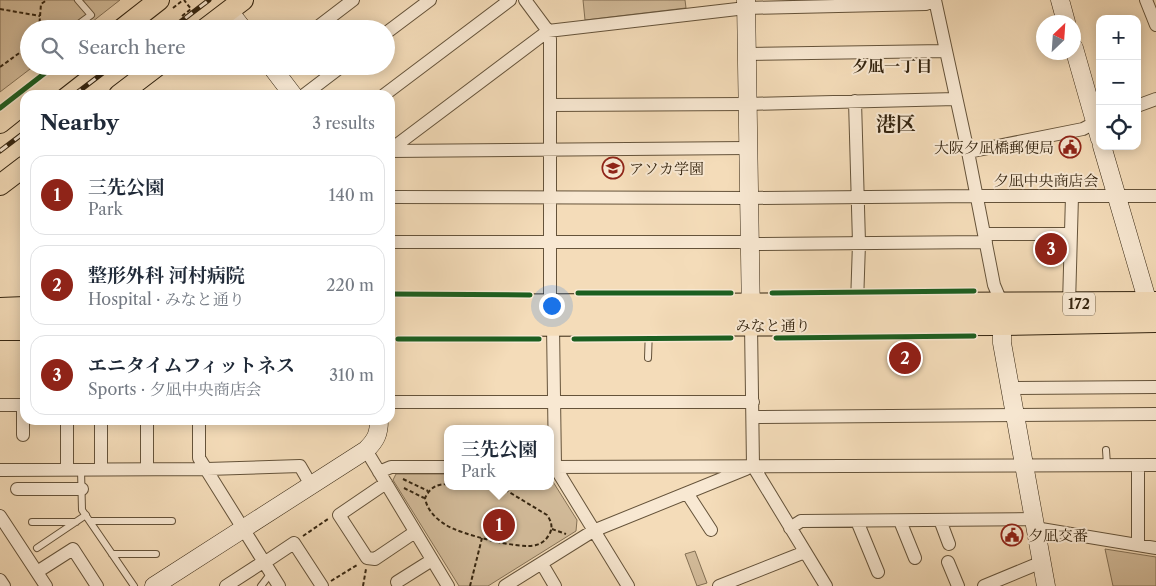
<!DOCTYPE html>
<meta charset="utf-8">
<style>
:root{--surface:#fff;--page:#f6f6f7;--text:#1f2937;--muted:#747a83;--line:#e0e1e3;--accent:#8f2418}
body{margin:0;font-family:"Libre Caslon Text","Noto Serif JP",serif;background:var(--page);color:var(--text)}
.controls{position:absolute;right:15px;top:15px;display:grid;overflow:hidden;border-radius:10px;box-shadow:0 2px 12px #0003}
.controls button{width:45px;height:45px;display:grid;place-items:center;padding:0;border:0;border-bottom:1px solid var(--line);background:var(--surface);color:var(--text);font:25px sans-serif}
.compass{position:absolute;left:1036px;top:15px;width:45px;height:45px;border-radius:50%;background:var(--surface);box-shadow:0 2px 12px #0003;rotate:25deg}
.you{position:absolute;left:551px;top:305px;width:18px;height:18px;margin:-12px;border:4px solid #fff;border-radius:50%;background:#1a73e8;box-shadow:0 0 0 8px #1a73e833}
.badge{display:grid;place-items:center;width:32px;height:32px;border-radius:50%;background:var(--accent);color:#fff;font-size:16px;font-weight:700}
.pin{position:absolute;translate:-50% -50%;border:2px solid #fff;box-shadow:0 1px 5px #0006}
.popup{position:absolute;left:444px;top:425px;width:110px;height:65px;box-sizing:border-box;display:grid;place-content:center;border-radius:10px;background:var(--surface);filter:drop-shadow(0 1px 4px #0005);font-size:16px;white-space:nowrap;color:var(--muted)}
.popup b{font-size:19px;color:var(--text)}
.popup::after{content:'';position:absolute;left:50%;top:100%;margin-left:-10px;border:10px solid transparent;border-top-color:var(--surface)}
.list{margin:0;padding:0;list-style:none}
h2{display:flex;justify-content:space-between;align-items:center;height:65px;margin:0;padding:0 20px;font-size:21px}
h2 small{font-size:16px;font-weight:400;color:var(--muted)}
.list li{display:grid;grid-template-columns:32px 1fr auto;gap:15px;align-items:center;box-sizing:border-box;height:80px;margin:0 10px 10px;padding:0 10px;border:1px solid var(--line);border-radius:15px}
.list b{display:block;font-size:19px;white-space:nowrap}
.list p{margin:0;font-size:16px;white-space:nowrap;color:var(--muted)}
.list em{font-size:16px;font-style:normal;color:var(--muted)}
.icon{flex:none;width:28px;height:28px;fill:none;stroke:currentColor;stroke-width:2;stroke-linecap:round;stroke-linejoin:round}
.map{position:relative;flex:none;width:1156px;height:586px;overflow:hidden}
.search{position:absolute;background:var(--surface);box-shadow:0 2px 12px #0003;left:20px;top:20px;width:375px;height:55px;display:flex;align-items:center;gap:12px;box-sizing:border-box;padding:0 18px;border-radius:28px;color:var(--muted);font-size:19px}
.panel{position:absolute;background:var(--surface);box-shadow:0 2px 12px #0003;left:20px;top:90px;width:375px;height:335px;border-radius:15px}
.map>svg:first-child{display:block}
.green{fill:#d4bd9c;stroke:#847156}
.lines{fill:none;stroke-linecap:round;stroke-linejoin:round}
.lane-casing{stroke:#65533a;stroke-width:8}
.street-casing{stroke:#65533a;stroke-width:14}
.secondary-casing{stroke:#352510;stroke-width:19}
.primary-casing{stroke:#352510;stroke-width:22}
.highway-casing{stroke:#352510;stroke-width:24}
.path{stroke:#352510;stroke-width:2;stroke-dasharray:4 2.5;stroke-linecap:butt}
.lane{stroke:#f8e8d2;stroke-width:6}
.street{stroke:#f8e8d2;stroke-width:12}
.secondary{stroke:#f8e8d2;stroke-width:18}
.primary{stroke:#f4dcb9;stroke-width:20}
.highway{stroke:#f4dcb9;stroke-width:22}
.rail-casing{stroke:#352510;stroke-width:5}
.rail{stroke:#f8e8d2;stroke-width:3;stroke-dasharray:9;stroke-linecap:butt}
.cycleway-casing{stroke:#f8e8d2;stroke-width:8}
.cycleway{stroke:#1b5e20;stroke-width:5}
.labels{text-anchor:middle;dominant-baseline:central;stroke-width:4;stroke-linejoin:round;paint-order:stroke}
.shield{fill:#f8e8d2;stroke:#70604a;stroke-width:1}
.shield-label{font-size:14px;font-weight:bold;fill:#352510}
.poi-label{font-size:15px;fill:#352510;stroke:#f8e8d2;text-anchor:start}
.street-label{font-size:15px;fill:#352510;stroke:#f8e8d2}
.neighbourhood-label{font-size:16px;font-weight:bold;fill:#352510;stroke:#f8e8d2}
.district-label{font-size:20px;font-weight:bold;fill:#352510;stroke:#f8e8d2}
</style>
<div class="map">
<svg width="1156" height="586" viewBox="0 0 1156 586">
<rect width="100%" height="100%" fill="#f4dcb9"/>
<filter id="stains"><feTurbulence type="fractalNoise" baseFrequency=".004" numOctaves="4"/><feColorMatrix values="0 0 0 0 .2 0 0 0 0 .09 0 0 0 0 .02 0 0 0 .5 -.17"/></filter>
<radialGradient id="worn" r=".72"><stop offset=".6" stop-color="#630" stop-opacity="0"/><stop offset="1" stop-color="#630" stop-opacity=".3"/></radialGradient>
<!-- green -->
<path class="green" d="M 0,0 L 120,0 L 83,29 L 29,29 L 29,66 L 34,66 L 0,92 Z
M 583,0 L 685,0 L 686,8 L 585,20 Z
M 396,474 L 448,474 L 448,486 L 550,486 L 550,477 L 577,520 L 576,531 L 488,586 L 459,586 L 393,480 Z
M 1105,549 L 1156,557 L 1156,586 L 1113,586 Z
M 695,551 L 707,583 L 697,586 L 685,554 Z"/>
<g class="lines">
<!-- lane casing -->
<g class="lane-casing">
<path id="lane" d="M 72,29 L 91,15 L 78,0
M 648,358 L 649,329
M 1106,450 L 1107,465
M 81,470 L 82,510 L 134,586
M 90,521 L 172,521
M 32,522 L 76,522
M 37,548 L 86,515
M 112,554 L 156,554
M 261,586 L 271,573"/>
</g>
<!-- street casing -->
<g class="street-casing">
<path id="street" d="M 525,0 L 548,31 L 550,39 L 550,306
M 935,0 L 968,152 L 994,285 L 1002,304
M 1146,0 L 1156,25
M 315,29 L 353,0
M 386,33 L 430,0
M 746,54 L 945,51
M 304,95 L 342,66
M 384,95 L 510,0
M 855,101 L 859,243 L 857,304
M 550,105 L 747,104 L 956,99
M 1137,106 L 1156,99
M 390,150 L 548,31 L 746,8 L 926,4 L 933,0
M 390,151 L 747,148
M 968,152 L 1083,129 L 1100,120
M 390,197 L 749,198 L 976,196 L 1156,196
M 984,234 L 1070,234
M 390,242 L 740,242 L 750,244 L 986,242
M 1069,304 L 1072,196
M 751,325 L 753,466 L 826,586
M 553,326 L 555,467 L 628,586
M 1010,388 L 1156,387
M 390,402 L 753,402
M 0,405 L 25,405
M 753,417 L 1156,414
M 101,420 L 101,469
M 147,420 L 147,469
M 199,420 L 199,458 L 279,586
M 23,435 L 23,406
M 366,450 L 448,586
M 1138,466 L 1138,545
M 550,467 L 1156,465
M 0,470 L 207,469 L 300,466 L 311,485
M 67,470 L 67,420
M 379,472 L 391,467 L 448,467
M 386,483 L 339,515 L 367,558 L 375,559 L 415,532
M 17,489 L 82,489
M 687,493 L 711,530
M 0,516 L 46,586
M 940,520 L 949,544
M 857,521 L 878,572
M 900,521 L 915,558
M 790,528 L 801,521 L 1034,519
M 1035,528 L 1156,548
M 948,562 L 958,586
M 264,563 L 294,543 L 322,586
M 542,564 L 555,586
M 37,572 L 73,549 L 97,586
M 0,580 L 4,586
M 397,582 L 432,560
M 226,586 L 263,562
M 505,586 L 593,531 L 746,469
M 719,586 L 805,552
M 984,586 L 1042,562"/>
</g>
<!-- secondary casing -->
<g class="secondary-casing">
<path id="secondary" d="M 746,0 L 751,317
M 1060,0 L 1066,22
M 229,11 L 243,29
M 1074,48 L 1100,139
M 271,66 L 293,95
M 1102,146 L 1148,303 L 1154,313
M 1002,312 L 1002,343 L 1046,586
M 154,586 L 366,450 C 376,440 379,434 379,420"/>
</g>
<!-- primary casing -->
<g class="primary-casing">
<path id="primary" d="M 122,29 L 159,0
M 205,29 L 243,0
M 36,95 L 73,66
M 119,95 L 157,66
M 0,123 L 25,103
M 0,185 L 25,166"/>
</g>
<!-- highway casing -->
<g class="highway-casing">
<path id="highway" d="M 390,306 L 1156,303
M 0,309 L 25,308
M 390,325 L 1002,324 L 1156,321
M 0,329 L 25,329"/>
</g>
<!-- path -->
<path class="path" d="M 173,8 L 183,0
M 0,9 L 40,16
M 182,16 L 191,9 L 184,0
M 39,29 L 41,4 L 47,0
M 0,67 L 29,46
M 403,479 L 428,491
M 448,484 C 436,484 430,488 425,498 C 427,510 436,519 446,525 C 460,534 520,550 536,545 C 543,543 547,539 550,533 C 553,526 551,521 547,515 L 499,486
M 404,488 L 424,498
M 552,529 L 566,534
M 303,536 L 328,519
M 331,581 L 357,565
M 363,586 L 366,569
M 470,586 L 482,538"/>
<!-- lane -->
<use href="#lane" class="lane"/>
<!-- street -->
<use href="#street" class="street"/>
<!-- secondary -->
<use href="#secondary" class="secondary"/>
<!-- primary -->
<use href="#primary" class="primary"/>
<!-- highway -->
<use href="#highway" class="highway"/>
<!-- rail casing -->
<g class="rail-casing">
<path id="rail" d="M 171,29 L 209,0
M 74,95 L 112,66
M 0,151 L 25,132"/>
</g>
<!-- rail -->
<use href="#rail" class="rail"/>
<!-- cycleway casing -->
<g class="cycleway-casing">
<path id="cycleway" d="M 0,108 L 54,66
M 578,293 L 731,293
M 772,293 L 974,291
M 390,294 L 530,295
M 776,338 L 974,336
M 398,339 L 539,339
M 574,339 L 731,338"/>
</g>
<!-- cycleway -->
<use href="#cycleway" class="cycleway"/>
</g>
<!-- icons -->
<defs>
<g id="civic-ring" transform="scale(1.125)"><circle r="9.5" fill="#f8e8d2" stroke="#8f2418" stroke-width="1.5"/><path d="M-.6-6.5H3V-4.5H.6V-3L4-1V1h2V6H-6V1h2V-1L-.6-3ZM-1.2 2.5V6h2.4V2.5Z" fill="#8f2418"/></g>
<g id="school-ring" transform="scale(1.125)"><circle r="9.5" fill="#f8e8d2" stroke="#8f2418" stroke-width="1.5"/><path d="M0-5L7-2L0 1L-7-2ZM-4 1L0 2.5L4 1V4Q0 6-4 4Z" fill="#8f2418"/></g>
</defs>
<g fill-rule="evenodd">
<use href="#civic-ring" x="1070" y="147"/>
<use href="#school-ring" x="613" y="168"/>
<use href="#civic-ring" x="1012" y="535"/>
</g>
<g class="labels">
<!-- shield labels -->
<rect class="shield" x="1063" y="292.5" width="32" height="23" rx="4"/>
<g class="shield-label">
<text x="1079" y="304">172</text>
</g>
<!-- poi labels -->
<g class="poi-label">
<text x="1054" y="147" text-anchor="end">大阪夕凪橋郵便局</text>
<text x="629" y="168">アソカ学園</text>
<text x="1028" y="535">夕凪交番</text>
</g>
<!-- street labels -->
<g class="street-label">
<text x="1046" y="180">夕凪中央商店会</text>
<text x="773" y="325">みなと通り</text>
</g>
<!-- neighbourhood labels -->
<g class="neighbourhood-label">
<text x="892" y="66">夕凪一丁目</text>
</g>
<!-- district labels -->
<g class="district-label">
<text x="896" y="124">港区</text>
</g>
</g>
<rect width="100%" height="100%" filter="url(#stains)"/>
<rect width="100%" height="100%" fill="url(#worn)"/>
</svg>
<div class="controls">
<button>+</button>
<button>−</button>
<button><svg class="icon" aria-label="locate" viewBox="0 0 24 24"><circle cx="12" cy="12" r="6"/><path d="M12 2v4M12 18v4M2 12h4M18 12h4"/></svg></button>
</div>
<svg class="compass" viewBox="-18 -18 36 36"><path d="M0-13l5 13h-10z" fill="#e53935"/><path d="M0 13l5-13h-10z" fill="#747a83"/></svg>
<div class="you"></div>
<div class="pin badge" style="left:499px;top:525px">1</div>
<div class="popup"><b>三先公園</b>Park</div>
<div class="pin badge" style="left:905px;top:358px">2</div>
<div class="pin badge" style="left:1051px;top:249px">3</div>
<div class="search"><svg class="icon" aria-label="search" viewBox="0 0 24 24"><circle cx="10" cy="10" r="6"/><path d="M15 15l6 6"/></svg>Search here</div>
<section class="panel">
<h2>Nearby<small>3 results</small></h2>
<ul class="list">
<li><span class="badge">1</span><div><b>三先公園</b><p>Park</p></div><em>140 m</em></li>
<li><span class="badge">2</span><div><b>整形外科 河村病院</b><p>Hospital · みなと通り</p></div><em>220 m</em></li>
<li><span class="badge">3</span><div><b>エニタイムフィットネス</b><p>Sports · 夕凪中央商店会</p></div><em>310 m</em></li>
</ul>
</section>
</div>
